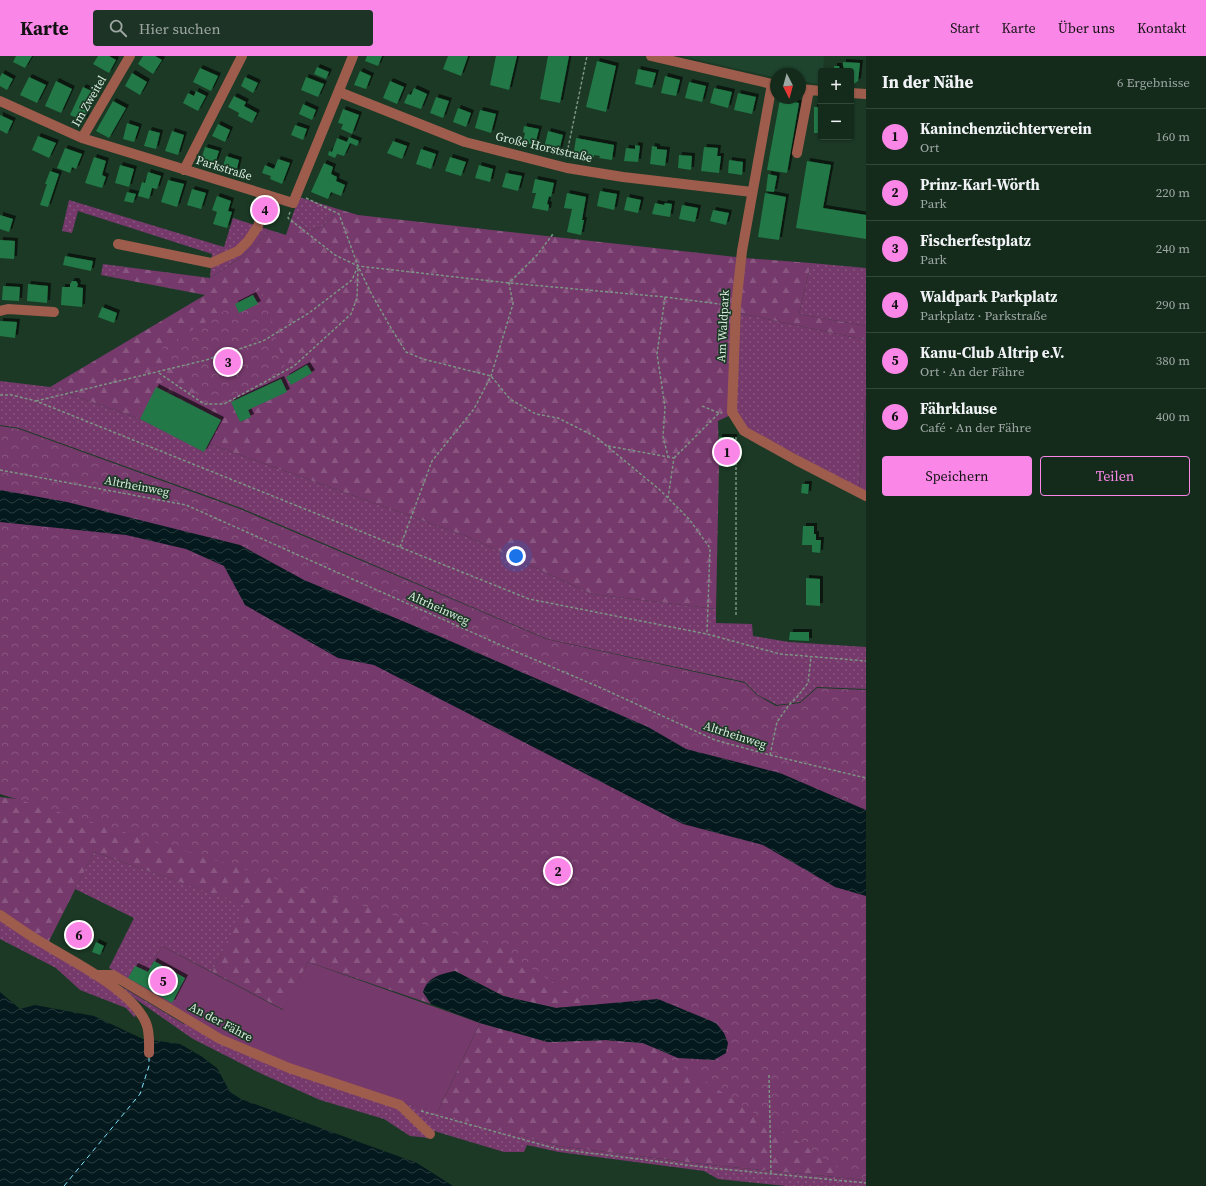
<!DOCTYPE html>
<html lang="de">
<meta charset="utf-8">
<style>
:root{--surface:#142b1c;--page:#1d3325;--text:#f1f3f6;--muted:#9da7a3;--line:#33473b;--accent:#fa87e7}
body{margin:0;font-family:"Source Serif 4",serif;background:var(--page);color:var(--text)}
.controls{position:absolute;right:12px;top:12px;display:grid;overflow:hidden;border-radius:4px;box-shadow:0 1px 3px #0004}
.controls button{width:36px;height:36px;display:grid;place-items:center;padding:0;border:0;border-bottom:1px solid var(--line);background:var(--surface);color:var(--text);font:20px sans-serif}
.compass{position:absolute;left:770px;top:12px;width:36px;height:36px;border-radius:50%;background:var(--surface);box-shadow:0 1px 3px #0004;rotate:174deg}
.you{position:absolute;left:516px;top:500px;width:14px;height:14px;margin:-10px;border:3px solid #fff;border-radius:50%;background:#1a73e8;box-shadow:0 0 0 6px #1a73e833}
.badge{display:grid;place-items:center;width:26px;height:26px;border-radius:50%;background:var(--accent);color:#111;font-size:13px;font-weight:700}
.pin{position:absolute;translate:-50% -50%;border:2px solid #fff;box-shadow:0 1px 4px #0006}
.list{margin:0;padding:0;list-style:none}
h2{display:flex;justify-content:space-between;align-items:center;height:52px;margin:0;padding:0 16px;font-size:17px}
h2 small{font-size:13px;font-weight:400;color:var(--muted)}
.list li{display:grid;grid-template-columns:26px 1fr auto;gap:12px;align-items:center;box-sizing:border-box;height:56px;padding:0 16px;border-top:1px solid var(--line)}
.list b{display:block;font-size:15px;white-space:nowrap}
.list p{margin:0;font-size:13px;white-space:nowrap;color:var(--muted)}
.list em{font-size:13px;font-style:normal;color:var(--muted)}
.actions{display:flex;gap:8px;padding:12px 16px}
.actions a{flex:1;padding:9px 0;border:1px solid var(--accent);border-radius:4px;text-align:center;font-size:14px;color:var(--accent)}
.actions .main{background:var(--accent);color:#111}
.icon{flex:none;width:22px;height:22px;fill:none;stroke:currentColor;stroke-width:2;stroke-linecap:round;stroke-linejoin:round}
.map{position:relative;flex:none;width:866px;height:1130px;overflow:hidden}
header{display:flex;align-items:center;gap:24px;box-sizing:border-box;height:56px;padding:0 20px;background:var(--accent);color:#111}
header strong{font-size:19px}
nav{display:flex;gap:22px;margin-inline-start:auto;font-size:14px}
.search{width:280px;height:36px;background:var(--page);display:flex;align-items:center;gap:10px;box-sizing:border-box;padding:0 14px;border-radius:4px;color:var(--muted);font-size:15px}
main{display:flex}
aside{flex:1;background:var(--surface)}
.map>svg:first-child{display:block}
.built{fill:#1f442d}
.grass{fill:url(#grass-dots)}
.forest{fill:url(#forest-firs)}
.park{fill:url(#park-crowns)}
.garden{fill:#75396b}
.water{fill:url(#water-waves)}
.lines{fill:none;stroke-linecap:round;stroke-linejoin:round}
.ferry{stroke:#7fe8ff;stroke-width:1;stroke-dasharray:5 4;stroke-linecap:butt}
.building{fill:#217846;filter:url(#shadow)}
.path{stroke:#7c9484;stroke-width:1.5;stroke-dasharray:3 2;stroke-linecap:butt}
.minor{stroke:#9e5c4c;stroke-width:10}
.labels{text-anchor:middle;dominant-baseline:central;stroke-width:3.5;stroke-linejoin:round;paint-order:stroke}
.street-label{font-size:12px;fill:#daecdf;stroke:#1b3925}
</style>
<header>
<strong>Karte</strong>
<div class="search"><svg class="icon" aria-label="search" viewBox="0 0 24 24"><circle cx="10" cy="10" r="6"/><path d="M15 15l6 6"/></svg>Hier suchen</div>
<nav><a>Start</a><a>Karte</a><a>Über uns</a><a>Kontakt</a></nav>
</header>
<main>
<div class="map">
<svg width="866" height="1130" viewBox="0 0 866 1130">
<defs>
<pattern id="grass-dots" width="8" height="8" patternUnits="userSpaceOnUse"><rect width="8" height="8" fill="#75396b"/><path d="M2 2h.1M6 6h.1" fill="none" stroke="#885680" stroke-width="1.8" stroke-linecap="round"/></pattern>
<pattern id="forest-firs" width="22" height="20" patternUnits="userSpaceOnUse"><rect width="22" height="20" fill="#75396b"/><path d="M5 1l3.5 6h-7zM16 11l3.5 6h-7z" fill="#885680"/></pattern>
<pattern id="park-crowns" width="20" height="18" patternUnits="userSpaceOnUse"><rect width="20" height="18" fill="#75396b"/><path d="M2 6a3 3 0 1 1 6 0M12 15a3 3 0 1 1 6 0" fill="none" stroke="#885680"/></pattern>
<pattern id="water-waves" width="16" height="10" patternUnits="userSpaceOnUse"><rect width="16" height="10" fill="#04191d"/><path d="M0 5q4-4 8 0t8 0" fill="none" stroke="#283b3d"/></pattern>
<filter id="shadow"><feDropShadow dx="3" dy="-3" stdDeviation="0" flood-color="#0009"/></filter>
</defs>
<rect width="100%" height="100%" fill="#1b3925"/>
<!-- built -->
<path class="built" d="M 682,0 L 824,0 L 823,15 L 821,15 L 821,28 L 800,25 L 800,18 L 776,18 L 776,22 L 773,21 Z"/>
<!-- grass -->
<path class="grass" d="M 299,141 L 338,153 L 323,170 L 310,175 L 292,161 Z
M 69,144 L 224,191 L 233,162 L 270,174 L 243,200 L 210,222 L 212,198 L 78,155 L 72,177 L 62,175 Z
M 811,207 L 866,212 L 866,270 L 799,258 Z
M 103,208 L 126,211 L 111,221 L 101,219 Z
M 739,257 L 866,284 L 866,340 L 859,433 L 747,372 L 735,357 Z
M 0,325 L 50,331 L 466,480 L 592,538 L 716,553 L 716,567 L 752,568 L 753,580 L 789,586 L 866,591 L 866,633 L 817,631 L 800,646 L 777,649 L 758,639 L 745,626 L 547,583 L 241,452 L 19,372 L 0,369 Z
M 94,796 L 246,849 L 212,916 L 162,890 L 140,930 L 109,912 L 134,862 L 75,833 Z
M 0,864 L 107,930 C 118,939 129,948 136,960 L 134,961 L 126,952 L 80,934 L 56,912 L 0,883 Z
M 119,929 L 184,968 L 189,960 L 401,1046 L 558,1090 L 711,1109 L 866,1124 L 866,1130 L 786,1130 L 718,1123 L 704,1115 L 559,1096 L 527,1089 L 524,1096 L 504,1096 L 434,1075 L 429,1082 L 410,1080 L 384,1063 L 320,1044 L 262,1018 L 203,988 L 193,983 L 137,944 Z"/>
<!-- forest -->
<path class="forest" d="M 338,153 L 358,159 L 745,202 L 811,207 L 799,258 L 866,270 L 866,284 L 739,257 L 735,357 L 718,365 L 719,410 L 716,553 L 592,538 L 466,480 L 50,331 L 205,239 L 111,221 L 126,211 L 210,222 L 243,200 L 270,174 L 286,179 L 292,161 L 310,175 L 323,170 Z
M 0,741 L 866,840 L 866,1124 L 711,1109 L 558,1090 L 437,1057 L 480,967 L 548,986 L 606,984 L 643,987 L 678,1002 L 658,943 L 556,952 L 503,940 L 455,915 L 423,936 L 431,948 L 308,906 L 284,954 L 212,916 L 245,849 L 94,796 L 48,887 L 0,856 Z"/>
<!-- park -->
<path class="park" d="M 261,233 L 288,321 L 209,354 L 162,292 Z
M 0,370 L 19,373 L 240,453 L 546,583 L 745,627 L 757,639 L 776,650 L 800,647 L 817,632 L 866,634 L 866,1123 L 854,1122 L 500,892 L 0,738 Z"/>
<!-- garden -->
<path class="garden" d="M 866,340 L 866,436 L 859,433 Z
M 162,890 L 283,954 L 308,906 L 480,967 L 437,1057 L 401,1046 L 291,1009 L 225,981 L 140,930 Z"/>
<!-- water -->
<path class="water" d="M 0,434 L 67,446 L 240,489 L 304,524 L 441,581 L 648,671 L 686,693 L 780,717 L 866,754 L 866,840 L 835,831 L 763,789 L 683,768 L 374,609 L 338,602 L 245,549 L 224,510 L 186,493 L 126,479 L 0,466 Z
M 455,915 L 503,940 L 556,952 L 658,943 L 716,967 L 724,977 L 728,987 L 726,997 L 714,1004 L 678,1002 L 643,987 L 606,984 L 548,986 L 480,967 L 431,948 L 423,936 C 428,921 440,918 455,915 Z
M 0,936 L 20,953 L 35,949 L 94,960 L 145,984 L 159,985 L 180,988 L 201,1000 L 217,1012 L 230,1036 L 241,1043 L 417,1107 L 453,1130 L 0,1130 Z"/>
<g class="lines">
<!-- ferry -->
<path class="ferry" d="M 64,1130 L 140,1038 L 149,1010 L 149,1002"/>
</g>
<!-- building -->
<path class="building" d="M 16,0 L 32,0 L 25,12 L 13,6 Z
M 98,0 L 109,0 L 116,4 L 109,17 L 93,8 Z
M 143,0 L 155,0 L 162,4 L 153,18 L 138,8 Z
M 367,0 L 382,0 L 378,10 L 365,5 Z
M 448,0 L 468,0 L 461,20 L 443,13 Z
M 496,0 L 517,0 L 509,34 L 490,29 Z
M 548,0 L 569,0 L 560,47 L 540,43 Z
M 597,5 L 616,10 L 606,56 L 586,51 Z
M 843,6 L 860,7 L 858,25 L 851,30 L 851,15 L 834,15 L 834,10 L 839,10 L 840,14 L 844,12 L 843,10 Z
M 317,11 L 329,16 L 326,23 L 314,18 Z
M 200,12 L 218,20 L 211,35 L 193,26 Z
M 638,13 L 656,17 L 652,32 L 635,28 Z
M 360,15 L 371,20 L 366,33 L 354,29 Z
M 2,17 L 13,23 L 7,34 L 0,30 L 0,21 Z
M 132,17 L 147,26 L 140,39 L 125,30 Z
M 665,20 L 680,24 L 676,40 L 661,37 Z
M 29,21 L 46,29 L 37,47 L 20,39 Z
M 245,21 L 258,27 L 253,37 L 241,30 Z
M 306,21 L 324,28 L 318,41 L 301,34 Z
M 56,25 L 72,33 L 61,57 L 45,50 Z
M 390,25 L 404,31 L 397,48 L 383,42 Z
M 689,26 L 706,30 L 702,46 L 685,42 Z
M 83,31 L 96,37 L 84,65 L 70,59 Z
M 414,32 L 427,38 L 421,53 L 404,47 L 408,38 L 411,39 Z
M 714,32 L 732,36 L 728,52 L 710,47 Z
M 196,35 L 206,40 L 198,55 L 183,47 L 188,37 L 194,40 Z
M 738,37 L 756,41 L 752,58 L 734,54 Z
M 234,40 L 246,46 L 244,50 L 257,57 L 252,67 L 238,60 L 239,57 L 228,51 Z
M 436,41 L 449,45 L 443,62 L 430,57 Z
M 780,43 L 799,47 L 787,117 L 767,114 Z
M 113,45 L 126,52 L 109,82 L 96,75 Z
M 303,48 L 316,54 L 312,64 L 299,58 Z
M 814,51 L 821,51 L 821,77 L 814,77 Z
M 458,52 L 471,57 L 466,71 L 453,66 Z
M 343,53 L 359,59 L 352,78 L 341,73 L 343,68 L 338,67 Z
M 480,54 L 496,58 L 491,77 L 475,72 Z
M 0,59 L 13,65 L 7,78 L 0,74 Z
M 127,67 L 139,71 L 134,86 L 123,83 Z
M 218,68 L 230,74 L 225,86 L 212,80 Z
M 295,69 L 307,73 L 303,84 L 291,79 Z
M 524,70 L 539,73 L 535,89 L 523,86 L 525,77 L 523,76 Z
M 149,74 L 160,77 L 156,93 L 144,90 Z
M 172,75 L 184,79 L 178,99 L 165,95 Z
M 548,75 L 563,79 L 559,95 L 544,92 Z
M 38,80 L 56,87 L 49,102 L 32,94 Z
M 349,81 L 359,85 L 357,90 L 350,87 L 344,100 L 337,98 L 335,102 L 328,99 L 329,95 L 332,96 L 337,82 L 347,86 Z
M 576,82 L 614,89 L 612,104 L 599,102 L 600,100 L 594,99 L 594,101 L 583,99 L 583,101 L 577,100 L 578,96 L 574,95 Z
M 393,85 L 407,90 L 402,103 L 387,97 Z
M 635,89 L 640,90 L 638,106 L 624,105 L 626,92 L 635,93 Z
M 652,90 L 657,91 L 657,93 L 667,94 L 665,110 L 650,108 Z
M 205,91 L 219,95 L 214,111 L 200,107 Z
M 704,91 L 718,92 L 717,100 L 721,100 L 719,117 L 701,115 Z
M 65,92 L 82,98 L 76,113 L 72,111 L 70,117 L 57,112 Z
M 421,93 L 436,98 L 431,113 L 416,108 Z
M 679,99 L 692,100 L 691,114 L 678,112 Z
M 226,100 L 239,104 L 236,117 L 222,114 Z
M 94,101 L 106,105 L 102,119 L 106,121 L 102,132 L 85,127 Z
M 450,101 L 466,106 L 461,120 L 445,115 Z
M 278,103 L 290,107 L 282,128 L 270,123 L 271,120 L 262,117 L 265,109 L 274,113 Z
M 729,104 L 743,106 L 742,119 L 728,117 Z
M 807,105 L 831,109 L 823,152 L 866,159 L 866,183 L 796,172 Z
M 324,107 L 333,111 L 331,118 L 337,121 L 336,125 L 345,129 L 341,140 L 331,136 L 328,143 L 311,136 Z
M 120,109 L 134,113 L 129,131 L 115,127 Z
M 479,109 L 493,113 L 490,126 L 475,122 Z
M 50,115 L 59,118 L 48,151 L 40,149 L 47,128 L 45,128 Z
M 148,116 L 161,120 L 157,133 L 152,132 L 149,143 L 138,140 L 142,126 L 145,127 Z
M 506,117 L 522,120 L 518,135 L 502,131 Z
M 768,118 L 777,120 L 774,136 L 766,135 Z
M 535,123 L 554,127 L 551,141 L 549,140 L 547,148 L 549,149 L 548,155 L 532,152 L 536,137 L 532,137 Z
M 168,124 L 184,128 L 177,151 L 161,146 Z
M 192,133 L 206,137 L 201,153 L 187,149 Z
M 600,135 L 617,138 L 614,154 L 597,150 Z
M 127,136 L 136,138 L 133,147 L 124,145 Z
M 567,137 L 586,141 L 582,164 L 584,164 L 581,179 L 567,176 L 572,153 L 564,152 Z
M 765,137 L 786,141 L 779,184 L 758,181 Z
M 217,140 L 231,145 L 228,155 L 232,156 L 227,172 L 213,168 L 217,156 L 212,154 Z
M 627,141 L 641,144 L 638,157 L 624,154 Z
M 655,147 L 664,149 L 665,147 L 672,148 L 670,161 L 652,158 Z
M 682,149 L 698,152 L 695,166 L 679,163 Z
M 713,154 L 729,157 L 726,169 L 710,165 Z
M 0,159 L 13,163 L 9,176 L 0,173 Z
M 0,184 L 15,185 L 14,203 L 0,202 Z
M 65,200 L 93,205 L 91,215 L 63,209 Z
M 72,225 L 76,225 L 78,228 L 77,231 L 83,232 L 82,251 L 61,249 L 62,231 L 70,231 L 70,228 Z
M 28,228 L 48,230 L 47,247 L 27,245 Z
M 3,230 L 20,231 L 19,245 L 2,244 Z
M 253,239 L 258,248 L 239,257 L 235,248 Z
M 102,251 L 117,257 L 114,267 L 98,261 Z
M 0,265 L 17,266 L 15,282 L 0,280 Z
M 307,309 L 312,317 L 291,329 L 286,321 Z
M 281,323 L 287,336 L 248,354 L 251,361 L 240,366 L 231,346 Z
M 156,331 L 221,364 L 204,396 L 140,363 Z
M 719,381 L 734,381 L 735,410 L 719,410 Z
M 802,428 L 809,428 L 808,438 L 801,437 Z
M 803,470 L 814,470 L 814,478 L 816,478 L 816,484 L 821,484 L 820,497 L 812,496 L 812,489 L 802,489 Z
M 806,522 L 820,523 L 820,550 L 806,549 Z
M 790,576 L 809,576 L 809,585 L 789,584 Z
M 76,871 L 87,876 L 83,885 L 76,882 L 72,890 L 69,888 Z
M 96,886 L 104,890 L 100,899 L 92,896 Z
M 154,905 L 185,922 L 172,947 L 128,922 L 135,910 L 148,916 Z"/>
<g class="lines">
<!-- path -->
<path class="path" d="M 566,102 L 587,0
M 306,142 L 339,158 L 358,210 L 371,237 L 391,272 L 406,296 L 423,303 L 491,320 L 510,343 L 536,358 L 558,362 L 596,381 L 660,434 L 689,463 L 710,492 L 707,578
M 290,156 L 288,162 L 335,199 L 358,210 L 509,227 L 665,241 L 727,249
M 665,241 L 657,298 L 665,351 L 663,381 L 668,400
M 159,317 L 204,348 L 224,348 L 294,310 L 351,258 L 357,242 L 358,212
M 0,339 L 12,339 L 36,345 L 529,543 L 707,578 L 780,598 L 866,605
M 36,345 L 206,304 L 263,285 L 309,257 L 352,224 L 358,210
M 702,350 L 719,357
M 736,381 L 736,561
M 608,390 L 674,402 L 668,442
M 674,402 L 719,357 L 722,357
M 0,414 L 186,449 L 505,591 L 599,631 L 715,684 L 770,699 L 866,722
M 400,491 L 432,405 L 474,353 L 491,320 L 513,248 L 509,227 L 537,199 L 553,178
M 770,699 L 777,666 L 789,649 L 797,641 L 808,627 L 811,601
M 769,1019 L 771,1117
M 421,1055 L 557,1093 L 711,1112 L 866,1127"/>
<!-- minor -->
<path class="minor" d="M 651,0 L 776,29
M 772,28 L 742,195 L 736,250 L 732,356 L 744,375 L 796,404 L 866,440
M 800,33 L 821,35
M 339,36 L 465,86 L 567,112 L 623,121 L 752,136
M 851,37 L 866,38
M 0,45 L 82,82 L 293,147 L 353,0
M 82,82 L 130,0
M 797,97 L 809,34
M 184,114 L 242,0
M 118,188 L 211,207 L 238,195 L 248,185 L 258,170 L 268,139
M 0,255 L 8,253 L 54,256
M 0,859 C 15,869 30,880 46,889 C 75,907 132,934 146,967 C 150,976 149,987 149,997
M 95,919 L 113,919 L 220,983 L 289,1012 L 400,1049 L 430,1078"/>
</g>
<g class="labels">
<!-- street labels -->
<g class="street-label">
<text transform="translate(89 45) rotate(-60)">Im Zweitel</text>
<text transform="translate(544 91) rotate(13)">Große Horststraße</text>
<text transform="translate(224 112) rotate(17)">Parkstraße</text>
<text transform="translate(723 270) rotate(-87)">Am Waldpark</text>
<text transform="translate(137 430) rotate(11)">Altrheinweg</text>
<text transform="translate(439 552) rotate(24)">Altrheinweg</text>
<text transform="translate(735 679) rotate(18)">Altrheinweg</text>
<text transform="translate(221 966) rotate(28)">An der Fähre</text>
</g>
</g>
</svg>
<div class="controls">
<button>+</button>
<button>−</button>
</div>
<svg class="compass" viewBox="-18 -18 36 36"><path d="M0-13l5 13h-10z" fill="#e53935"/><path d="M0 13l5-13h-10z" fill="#9da7a3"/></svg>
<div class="you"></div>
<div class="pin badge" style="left:727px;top:396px">1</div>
<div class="pin badge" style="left:558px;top:815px">2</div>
<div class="pin badge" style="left:228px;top:306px">3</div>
<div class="pin badge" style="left:265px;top:154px">4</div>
<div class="pin badge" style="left:163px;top:925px">5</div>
<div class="pin badge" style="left:79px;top:879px">6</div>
</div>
<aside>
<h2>In der Nähe<small>6 Ergebnisse</small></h2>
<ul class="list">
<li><span class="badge">1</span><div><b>Kaninchenzüchterverein</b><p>Ort</p></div><em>160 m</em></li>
<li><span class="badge">2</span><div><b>Prinz-Karl-Wörth</b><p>Park</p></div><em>220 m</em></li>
<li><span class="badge">3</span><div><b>Fischerfestplatz</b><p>Park</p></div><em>240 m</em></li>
<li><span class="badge">4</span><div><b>Waldpark Parkplatz</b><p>Parkplatz · Parkstraße</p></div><em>290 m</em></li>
<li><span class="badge">5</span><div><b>Kanu-Club Altrip e.V.</b><p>Ort · An der Fähre</p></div><em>380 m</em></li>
<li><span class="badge">6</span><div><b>Fährklause</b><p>Café · An der Fähre</p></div><em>400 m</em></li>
</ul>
<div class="actions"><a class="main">Speichern</a><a>Teilen</a></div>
</aside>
</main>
